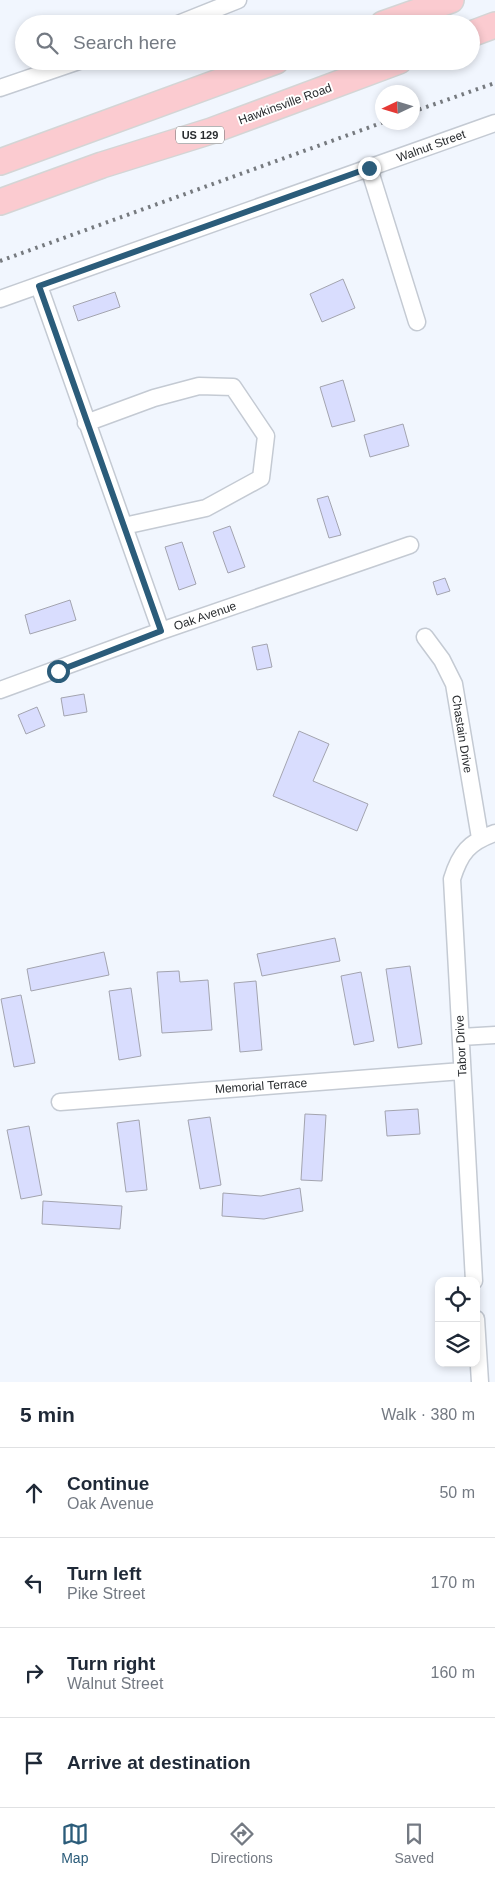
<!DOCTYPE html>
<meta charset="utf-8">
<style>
:root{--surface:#fff;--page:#f6f6f7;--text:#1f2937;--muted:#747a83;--line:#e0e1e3;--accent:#2b5c7a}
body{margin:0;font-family:Helvetica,sans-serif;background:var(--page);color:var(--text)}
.controls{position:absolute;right:15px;bottom:15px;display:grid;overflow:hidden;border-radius:10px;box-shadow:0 2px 8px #0003}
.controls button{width:45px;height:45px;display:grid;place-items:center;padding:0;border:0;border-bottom:1px solid var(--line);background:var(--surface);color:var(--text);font:25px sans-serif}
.compass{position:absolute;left:375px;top:85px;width:45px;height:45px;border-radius:50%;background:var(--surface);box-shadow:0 2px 8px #0003;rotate:266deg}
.stop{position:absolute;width:15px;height:15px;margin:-11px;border:4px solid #2b5c7a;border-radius:50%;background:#fff}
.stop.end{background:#2b5c7a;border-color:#fff;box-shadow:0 1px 5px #0008}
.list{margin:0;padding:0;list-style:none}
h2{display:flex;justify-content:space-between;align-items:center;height:65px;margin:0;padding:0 20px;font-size:21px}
h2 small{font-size:16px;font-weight:400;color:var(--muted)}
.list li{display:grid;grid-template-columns:32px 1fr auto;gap:15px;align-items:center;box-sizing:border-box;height:90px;padding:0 20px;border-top:1px solid var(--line)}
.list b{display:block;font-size:19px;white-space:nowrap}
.list p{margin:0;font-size:16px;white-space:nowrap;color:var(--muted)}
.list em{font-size:16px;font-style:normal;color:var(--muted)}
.icon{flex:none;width:28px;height:28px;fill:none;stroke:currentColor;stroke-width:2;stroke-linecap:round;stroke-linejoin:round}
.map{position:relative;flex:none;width:495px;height:1382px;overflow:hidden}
.search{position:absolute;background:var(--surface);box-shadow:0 2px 8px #0003;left:15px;right:15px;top:15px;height:55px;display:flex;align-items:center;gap:12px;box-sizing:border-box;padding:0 18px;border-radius:28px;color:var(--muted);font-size:19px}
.sheet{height:425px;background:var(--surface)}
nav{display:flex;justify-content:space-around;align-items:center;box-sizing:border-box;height:70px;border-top:1px solid var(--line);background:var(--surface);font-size:14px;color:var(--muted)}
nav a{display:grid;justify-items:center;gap:2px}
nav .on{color:var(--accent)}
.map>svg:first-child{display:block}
.building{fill:#d9ddfe;stroke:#a3a4af}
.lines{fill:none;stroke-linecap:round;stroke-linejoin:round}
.minor-casing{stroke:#c4cad3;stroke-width:19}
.primary-casing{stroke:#d4d5d5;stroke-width:28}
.minor{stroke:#fff;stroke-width:16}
.primary{stroke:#fbcbd0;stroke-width:25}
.rail{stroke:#767a7f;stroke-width:4;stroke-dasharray:2.5 5;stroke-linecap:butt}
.route{stroke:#2b5c7a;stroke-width:6}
.labels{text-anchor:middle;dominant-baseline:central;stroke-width:4;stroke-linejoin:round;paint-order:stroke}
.shield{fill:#fff;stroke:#696b6d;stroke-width:1}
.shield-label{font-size:11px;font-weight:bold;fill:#292c2f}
.street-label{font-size:12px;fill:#292c2f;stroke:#fff}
</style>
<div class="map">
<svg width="495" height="1382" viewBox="0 0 495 1382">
<rect width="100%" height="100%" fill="#f1f6fe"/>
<!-- building -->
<path class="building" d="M 343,279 L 355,308 L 322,322 L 310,294 Z
M 115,292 L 120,307 L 78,321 L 73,306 Z
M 343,380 L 355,421 L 332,427 L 320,387 Z
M 403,424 L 409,446 L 370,457 L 364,435 Z
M 328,496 L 341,535 L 329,538 L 317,499 Z
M 230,526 L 245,567 L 228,573 L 213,532 Z
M 182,542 L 196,584 L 179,590 L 165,547 Z
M 445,578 L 450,591 L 437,595 L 433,582 Z
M 70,600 L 76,620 L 30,634 L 25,615 Z
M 267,644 L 272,667 L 257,670 L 252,647 Z
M 84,694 L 87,712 L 64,716 L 61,698 Z
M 37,707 L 45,726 L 26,734 L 18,715 Z
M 299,731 L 329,744 L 313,781 L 368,804 L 357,831 L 273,796 Z
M 335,938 L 340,961 L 262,976 L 257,954 Z
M 104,952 L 109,975 L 31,991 L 27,969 Z
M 410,966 L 422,1044 L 398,1048 L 386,969 Z
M 179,971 L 180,982 L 208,980 L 212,1030 L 162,1033 L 157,972 Z
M 361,972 L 374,1041 L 354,1045 L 341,976 Z
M 256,981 L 262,1050 L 240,1052 L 234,983 Z
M 131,988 L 141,1056 L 119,1060 L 109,991 Z
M 21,995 L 35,1063 L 14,1067 L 1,999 Z
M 418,1109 L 420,1134 L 387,1136 L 385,1111 Z
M 305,1114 L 326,1115 L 322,1181 L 301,1180 Z
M 210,1117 L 221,1185 L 200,1189 L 188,1120 Z
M 139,1120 L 147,1190 L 126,1192 L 117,1123 Z
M 29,1126 L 42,1195 L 21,1199 L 7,1130 Z
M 300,1188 L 303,1211 L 264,1219 L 222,1216 L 223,1193 L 261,1196 Z
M 43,1201 L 122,1206 L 120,1229 L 42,1224 Z"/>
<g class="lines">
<!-- minor casing -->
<g class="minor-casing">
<path id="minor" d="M 178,24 L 238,0
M 0,88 L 79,61
M 369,168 L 417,322
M 39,286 L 161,631
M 0,299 L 495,123
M 86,423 L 154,398 L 199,386 L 233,387 L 266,436 L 261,478 L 206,508 L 124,526
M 425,637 L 442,660 L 454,684 L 480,838
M 0,690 L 161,631 L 410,545
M 461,1037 L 495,1035
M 60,1102 L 462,1071
M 474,1281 L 452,879 C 460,853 469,842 495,833
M 476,1319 L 480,1382"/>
</g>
<!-- primary casing -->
<g class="primary-casing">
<path id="primary" d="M 383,24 L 451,0
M 471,34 L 495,25
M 0,162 L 276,61
M 0,202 L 102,165 L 211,131 L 399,61"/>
</g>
<!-- minor -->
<use href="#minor" class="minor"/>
<!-- primary -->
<use href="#primary" class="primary"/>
<!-- rail -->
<path class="rail" d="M 412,112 L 495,83
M 0,261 L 384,122"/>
</g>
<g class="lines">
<!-- route -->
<path class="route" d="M 58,671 L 161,631 L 39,286 L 369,168"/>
</g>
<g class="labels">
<!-- shield labels -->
<rect class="shield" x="176" y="126.5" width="48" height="17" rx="4"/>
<g class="shield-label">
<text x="200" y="135">US 129</text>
</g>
<!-- street labels -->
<g class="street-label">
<text transform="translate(285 104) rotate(-20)">Hawkinsville Road</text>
<text transform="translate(431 146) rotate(-20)">Walnut Street</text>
<text transform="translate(205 616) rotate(-19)">Oak Avenue</text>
<text transform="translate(462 734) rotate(81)">Chastain Drive</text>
<text transform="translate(461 1046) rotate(-93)">Tabor Drive</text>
<text transform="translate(261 1086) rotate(-4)">Memorial Terrace</text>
</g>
</g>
</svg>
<div class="controls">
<button><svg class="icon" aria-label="locate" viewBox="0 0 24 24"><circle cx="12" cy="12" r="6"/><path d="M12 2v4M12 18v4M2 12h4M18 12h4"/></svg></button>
<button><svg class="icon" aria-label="layers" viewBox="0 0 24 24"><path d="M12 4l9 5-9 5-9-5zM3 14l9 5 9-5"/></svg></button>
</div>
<svg class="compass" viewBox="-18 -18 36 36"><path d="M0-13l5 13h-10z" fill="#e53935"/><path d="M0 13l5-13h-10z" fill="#747a83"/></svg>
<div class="stop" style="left:58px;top:671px"></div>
<div class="stop end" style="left:369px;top:168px"></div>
<div class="search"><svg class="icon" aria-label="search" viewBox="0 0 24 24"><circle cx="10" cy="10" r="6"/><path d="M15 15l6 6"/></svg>Search here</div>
</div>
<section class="sheet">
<h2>5 min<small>Walk · 380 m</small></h2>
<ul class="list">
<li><svg class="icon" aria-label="ahead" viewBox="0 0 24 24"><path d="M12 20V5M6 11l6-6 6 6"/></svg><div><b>Continue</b><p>Oak Avenue</p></div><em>50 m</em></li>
<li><svg class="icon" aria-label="left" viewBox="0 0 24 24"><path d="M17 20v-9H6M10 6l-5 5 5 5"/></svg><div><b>Turn left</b><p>Pike Street</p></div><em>170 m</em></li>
<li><svg class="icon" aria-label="right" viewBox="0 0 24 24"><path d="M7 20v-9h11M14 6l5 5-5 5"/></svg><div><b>Turn right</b><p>Walnut Street</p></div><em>160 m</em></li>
<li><svg class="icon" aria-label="arrive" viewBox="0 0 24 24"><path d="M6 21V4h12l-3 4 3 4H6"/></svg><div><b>Arrive at destination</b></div></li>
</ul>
</section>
<nav>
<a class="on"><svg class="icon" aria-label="map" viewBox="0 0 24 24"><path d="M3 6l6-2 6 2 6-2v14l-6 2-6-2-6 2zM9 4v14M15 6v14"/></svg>Map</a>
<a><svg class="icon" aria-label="directions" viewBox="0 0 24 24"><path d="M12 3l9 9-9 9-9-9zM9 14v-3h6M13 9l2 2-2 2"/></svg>Directions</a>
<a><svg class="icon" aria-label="saved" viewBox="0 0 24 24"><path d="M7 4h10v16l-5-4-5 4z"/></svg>Saved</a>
</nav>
